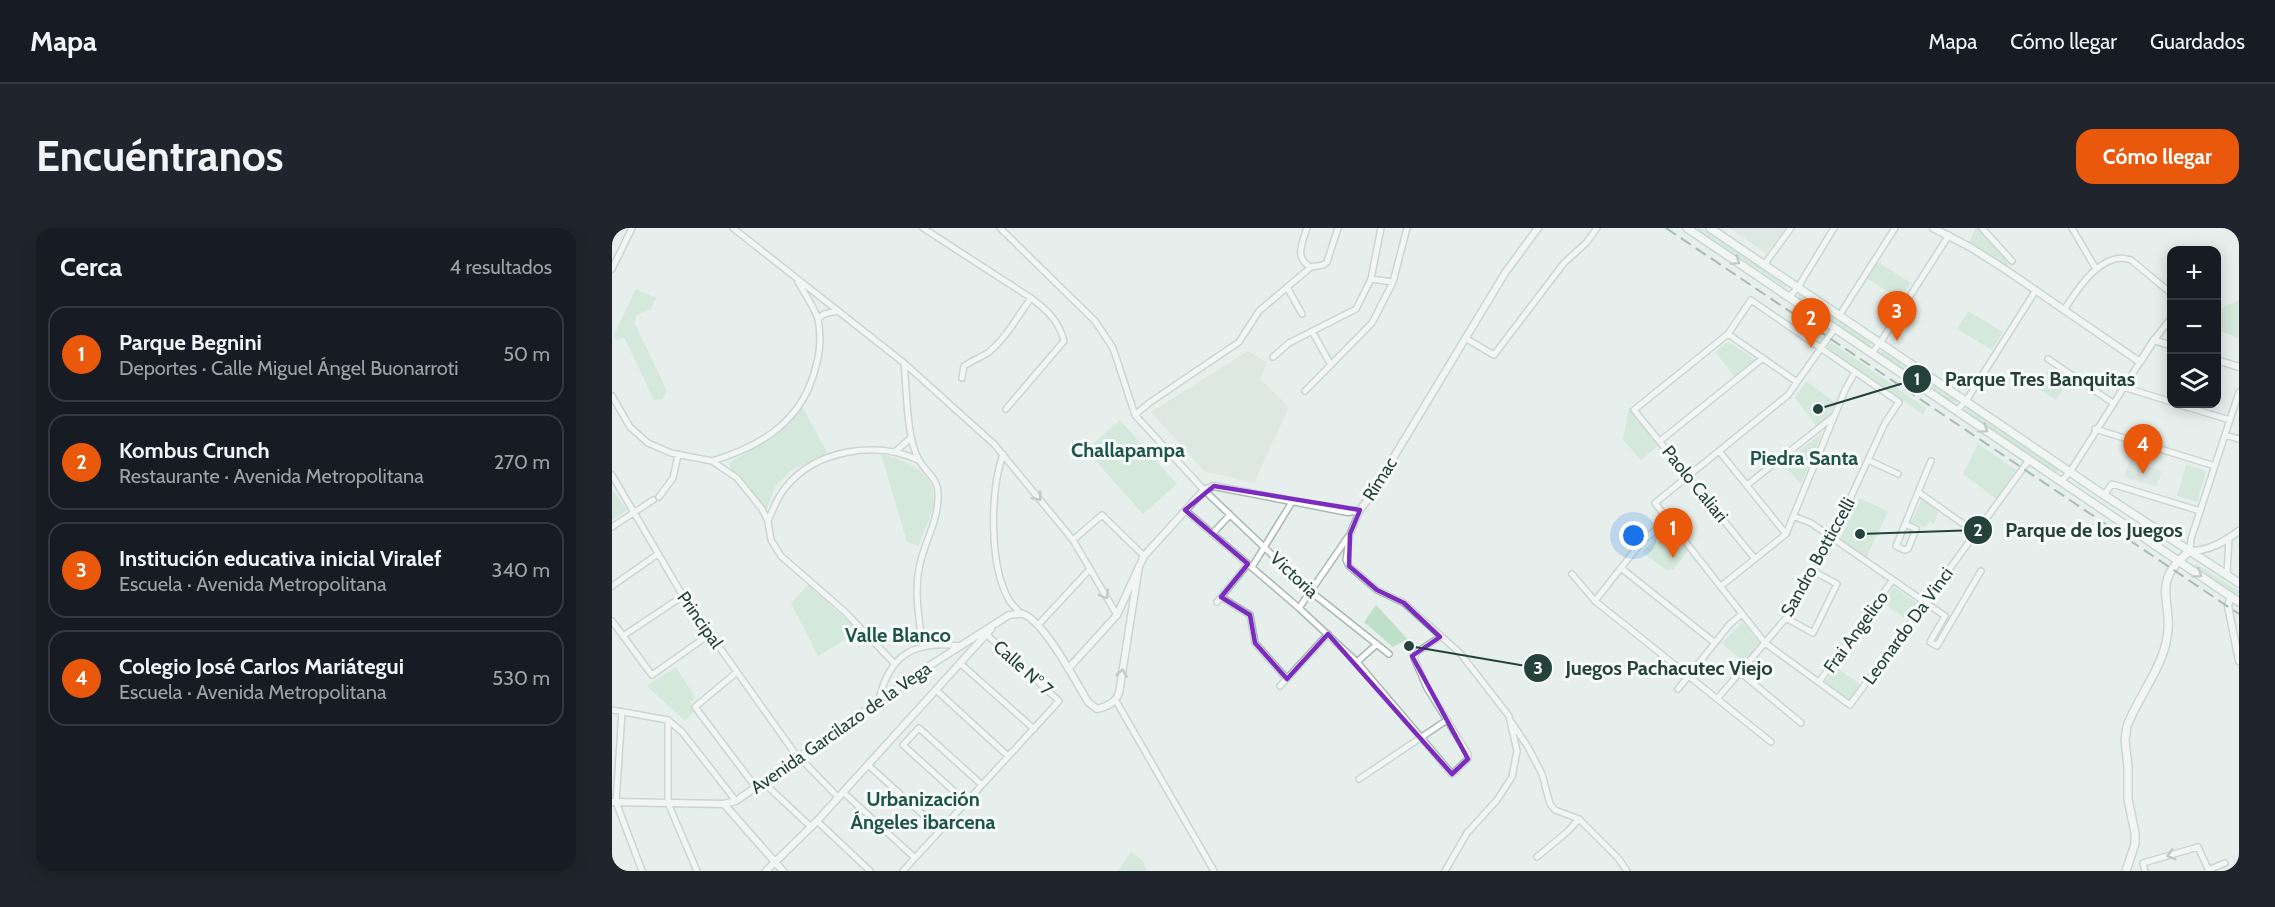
<!DOCTYPE html>
<html lang="es">
<meta charset="utf-8">
<style>
:root{--surface:#171b24;--page:#20242c;--text:#f1f3f6;--muted:#9ea1a6;--line:#363941;--accent:#ea580c}
body{margin:0;font-family:Cabin,sans-serif;background:var(--page);color:var(--text)}
.controls{position:absolute;right:18px;top:18px;display:grid;overflow:hidden;border-radius:12px;box-shadow:0 3px 15px #0003}
.controls button{width:54px;height:54px;display:grid;place-items:center;padding:0;border:0;border-bottom:2px solid var(--line);background:var(--surface);color:var(--text);font:30px sans-serif}
.you{position:absolute;left:1022px;top:308px;width:21px;height:21px;margin:-15px;border:4px solid #fff;border-radius:50%;background:#1a73e8;box-shadow:0 0 0 9px #1a73e833}
.badge{display:grid;place-items:center;width:39px;height:39px;border-radius:50%;background:var(--accent);color:#fff;font-size:20px;font-weight:700}
.pin{position:absolute;translate:-50% -50px;filter:drop-shadow(0 2px 3px #0008)}
.pin::after{content:'';position:absolute;top:32px;width:21px;height:18px;background:inherit;clip-path:polygon(0 0,100% 0,50% 100%)}
.list{margin:0;padding:0;list-style:none}
h2{display:flex;justify-content:space-between;align-items:center;height:78px;margin:0;padding:0 24px;font-size:26px}
h2 small{font-size:20px;font-weight:400;color:var(--muted)}
.list li{display:grid;grid-template-columns:39px 1fr auto;gap:18px;align-items:center;box-sizing:border-box;height:96px;margin:0 12px 12px;padding:0 12px;border:2px solid var(--line);border-radius:18px}
.list b{display:block;font-size:22px;white-space:nowrap}
.list p{margin:0;font-size:20px;white-space:nowrap;color:var(--muted)}
.list em{font-size:20px;font-style:normal;color:var(--muted)}
.icon{flex:none;width:33px;height:33px;fill:none;stroke:currentColor;stroke-width:2;stroke-linecap:round;stroke-linejoin:round}
.map{position:relative;flex:none;width:1627px;height:643px;overflow:hidden;border-radius:18px}
header{display:flex;align-items:center;gap:36px;box-sizing:border-box;height:84px;padding:0 30px;background:var(--surface);border-bottom:2px solid var(--line)}
header strong{font-size:28px}
nav{display:flex;gap:33px;margin-inline-start:auto;font-size:21px}
.intro{display:flex;align-items:center;justify-content:space-between;box-sizing:border-box;height:144px;padding:0 36px}
h1{margin:0;font-size:42px}
.button{padding:15px 27px;border-radius:18px;background:var(--accent);color:#fff;font-size:21px;font-weight:700}
main{display:flex;gap:36px;padding:0 36px}
aside{flex:1;background:var(--surface);border-radius:18px;box-shadow:0 3px 15px #0003}
.map>svg:first-child{display:block}
.built{fill:#d4dfda}
.green{fill:#bfe0c8}
.lines{fill:none;stroke-linecap:round;stroke-linejoin:round}
.minor-casing{stroke:#a8b8b2;stroke-width:8}
.tertiary-casing{stroke:#a8b8b2;stroke-width:9}
.secondary-casing{stroke:#a4bbb3;stroke-width:10}
.minor{stroke:#fff;stroke-width:5}
.tertiary{stroke:#fff;stroke-width:6}
.secondary{stroke:#fff;stroke-width:7}
.rail{stroke:#5f7d75;stroke-width:2;stroke-dasharray:12 6;stroke-linecap:butt}
.oneway{stroke:#92a09c}
.marked{fill:none;stroke:#7b2cbf;stroke-width:4.5;stroke-linejoin:round}
.labels{text-anchor:middle;dominant-baseline:central;stroke-width:6;stroke-linejoin:round;paint-order:stroke}
.street-label{font-size:18px;fill:#24423a;stroke:#f7fbf9}
.neighbourhood-label{font-size:20px;font-weight:bold;fill:#1f5548;stroke:#f7fbf9}
.leader{fill:none;stroke:#24423a;stroke-width:2}
.callout-dot{fill:#24423a;stroke:#f7fbf9;stroke-width:2}
.mark-label{font-size:18px;text-anchor:middle;font-weight:bold;fill:#fff}
.callout-label{font-size:20px;text-anchor:middle;font-weight:bold;fill:#24423a;stroke:#f7fbf9;stroke-width:6;stroke-linejoin:round;paint-order:stroke}
</style>
<header>
<strong>Mapa</strong>
<nav><a>Mapa</a><a>Cómo llegar</a><a>Guardados</a></nav>
</header>
<div class="intro"><h1>Encuéntranos</h1><a class="button">Cómo llegar</a></div>
<main>
<aside>
<h2>Cerca<small>4 resultados</small></h2>
<ul class="list">
<li><span class="badge">1</span><div><b>Parque Begnini</b><p>Deportes · Calle Miguel Ángel Buonarroti</p></div><em>50 m</em></li>
<li><span class="badge">2</span><div><b>Kombus Crunch</b><p>Restaurante · Avenida Metropolitana</p></div><em>270 m</em></li>
<li><span class="badge">3</span><div><b>Institución educativa inicial Viralef</b><p>Escuela · Avenida Metropolitana</p></div><em>340 m</em></li>
<li><span class="badge">4</span><div><b>Colegio José Carlos Mariátegui</b><p>Escuela · Avenida Metropolitana</p></div><em>530 m</em></li>
</ul>
</aside>
<div class="map">
<svg width="1627" height="643" viewBox="0 0 1627 643">
<rect width="100%" height="100%" fill="#e6efeb"/>
<!-- built -->
<path class="built" d="M 1117,0 L 1174,0 L 1154,25 Z
M 636,123 L 655,135 L 648,151 L 677,179 L 642,255 L 592,243 L 539,184 Z
M 1518,232 L 1550,243 L 1544,259 L 1512,249 Z"/>
<!-- green -->
<path class="green" d="M 1084,0 L 1089,0 L 1175,58 L 1174,60 Z
M 1364,0 L 1367,0 L 1398,32 L 1394,39 L 1357,15 Z
M 1264,33 L 1299,55 L 1288,71 L 1254,50 Z
M 24,61 L 44,70 L 38,82 L 24,87 L 23,96 L 55,163 L 50,171 L 43,172 L 40,168 L 12,109 L 4,112 L 2,107 Z
M 1187,65 L 1260,114 L 1257,118 L 1185,69 Z
M 1627,72 L 1627,110 L 1605,102 L 1604,83 Z
M 1356,83 L 1391,104 L 1380,122 L 1345,101 Z
M 1116,114 L 1144,132 L 1123,149 L 1103,124 Z
M 1219,114 L 1314,180 L 1312,187 L 1214,120 Z
M 1270,123 L 1346,172 L 1343,176 L 1267,126 Z
M 1436,142 L 1455,154 L 1444,172 L 1425,160 Z
M 1194,153 L 1223,174 L 1217,189 L 1205,199 L 1183,170 Z
M 190,178 L 215,225 L 178,243 L 163,259 L 155,281 L 151,282 L 135,257 L 119,241 L 117,235 L 164,207 Z
M 1017,179 L 1046,218 L 1029,232 L 1011,212 Z
M 1356,179 L 1448,241 L 1445,246 L 1353,182 Z
M 508,192 L 565,256 L 531,286 L 474,222 Z
M 1210,205 L 1189,256 L 1171,236 Z
M 1366,216 L 1404,242 L 1385,271 L 1351,246 Z
M 269,226 C 294,232 326,245 321,277 C 319,291 310,304 307,318 L 295,314 Z
M 1574,237 L 1594,243 L 1585,274 L 1565,268 Z
M 0,261 L 15,282 L 0,292 Z
M 1311,269 L 1327,281 L 1322,296 L 1318,293 L 1312,299 L 1299,294 Z
M 1247,270 L 1276,283 L 1254,330 L 1228,311 Z
M 1056,298 L 1076,322 L 1061,342 L 1058,341 L 1056,343 L 1030,324 Z
M 1584,336 L 1627,363 L 1626,367 L 1580,339 Z
M 196,357 L 247,403 L 206,428 L 179,375 Z
M 1282,359 L 1308,377 L 1297,393 L 1271,375 Z
M 764,377 L 801,417 L 796,423 L 790,414 L 781,419 L 752,394 Z
M 1130,394 L 1148,416 L 1133,435 L 1110,415 Z
M 64,439 L 83,469 L 78,475 L 81,484 L 73,493 L 35,458 Z
M 1224,439 L 1249,457 L 1237,474 L 1212,455 Z
M 519,624 L 531,633 L 535,643 L 506,643 Z"/>
<g class="lines">
<!-- minor casing -->
<g class="minor-casing">
<path id="minor" d="M 121,0 L 292,135 L 382,216 L 461,312 L 505,387
M 311,0 L 419,70 C 435,82 447,93 452,113 L 394,181
M 388,0 L 483,93 L 501,120 L 523,187 L 592,262 L 698,363 L 777,426
M 695,0 C 690,15 682,31 699,39
M 1370,0 L 1400,33
M 1460,0 L 1484,41
M 1152,37 L 1179,0
M 0,41 L 20,0
M 759,51 L 781,54
M 675,59 L 690,86
M 1177,69 L 1186,59 L 1222,0
M 1452,82 C 1465,62 1490,21 1519,32 L 1560,66
M 1227,88 L 1283,0
M 206,91 L 212,86 L 225,83
M 1223,100 L 1176,167 L 1043,275 L 1153,415 L 1238,477 L 1417,232
M 701,105 L 719,137
M 1116,106 L 1185,154
M 853,110 L 882,127 L 952,35 L 974,15 L 985,0
M 1542,112 L 1560,89
M 1260,125 L 1268,115 L 1337,7
M 661,129 L 677,115 L 744,81 L 759,51 L 769,0
M 1436,131 L 1501,175
M 292,135 C 295,162 294,207 306,230 C 312,243 326,250 326,265 C 327,290 315,309 309,332 C 301,361 307,390 311,419
M 350,150 L 352,138 C 361,132 370,129 377,124 C 394,110 406,88 419,70
M 1511,159 L 1560,174
M 693,163 L 760,95 L 781,54 L 795,0
M 0,168 L 18,199 L 36,215 L 59,225 L 100,233 L 125,250 L 150,281 L 156,293 L 159,312 L 169,328 L 232,383 L 282,435
M 1565,176 L 1618,192
M 1345,182 L 1354,173 L 1424,62
M 523,187 L 537,175 L 627,114 L 647,83 L 699,39 L 711,37 L 715,34 L 726,0
M 1483,201 L 1603,238
M 1613,207 L 1627,211
M 1048,213 L 1151,130
M 284,223 L 299,210
M 1107,223 L 1174,306
M 391,226 C 378,264 377,337 397,372 C 400,377 405,381 409,386
M 1256,232 L 1286,246
M 100,233 C 150,218 191,193 204,138 C 208,124 209,106 206,91 C 203,81 192,64 186,54
M 0,247 L 71,368 L 182,524 L 226,569
M 1449,253 L 1458,244 L 1528,134
M 1135,257 L 1221,189
M 1306,264 L 1364,305
M 1492,267 L 1500,256 L 1588,283
M 47,269 L 61,250 L 66,227
M 573,282 L 687,380 L 745,434 L 840,546 L 856,531 L 856,526 L 815,460 L 802,430 L 805,424 L 828,409
M 1181,288 L 1199,295 L 1333,388 L 1318,414 L 1325,418 L 1369,343
M 156,293 C 161,281 165,270 173,260 C 203,222 264,212 306,232
M 1293,296 L 1304,301 L 1296,321 L 1292,322 L 1284,318 C 1296,290 1307,261 1319,233
M 0,299 L 41,272
M 600,306 L 618,287
M 738,306 L 734,332 L 737,338 L 765,362 L 792,375 L 848,425 L 897,488 L 905,523 L 900,549 L 885,572 L 855,605 L 833,643
M 461,312 L 490,287 L 532,328
M 1578,323 L 1579,311 L 1627,164
M 640,339 L 680,274
M 1009,340 L 1103,415
M 960,346 L 983,373 L 1159,514
M 1615,347 L 1617,310
M 0,358 L 46,326
M 1109,358 L 1174,306 L 1233,162 L 1243,144
M 609,369 L 638,387 L 643,415 L 675,451
M 983,373 L 1031,312 L 1057,292
M 605,374 L 636,336
M 687,380 L 738,306 L 748,282
M 1174,390 L 1201,405 L 1225,356 L 1201,343
M 0,393 L 40,447 L 98,406
M 426,397 L 478,341
M 11,408 L 71,368
M 745,434 L 765,416
M 349,436 L 422,501
M 125,444 L 83,479 L 139,553
M 1128,444 L 1189,495
M 1207,454 L 1280,353
M 668,458 L 716,406
M 1066,461 L 1118,396 L 1130,386
M 324,462 L 396,528
M 1105,471 L 1174,390 L 1220,310 L 1273,195 L 1287,174 L 1139,72 L 1116,106 L 1022,182 L 1143,331
M 267,472 C 277,427 302,412 348,418
M 504,473 L 602,643
M 0,482 L 56,492 L 70,504 L 124,573
M 10,484 L 4,574 L 30,643
M 56,492 L 56,575 L 85,643
M 900,495 L 916,519 L 930,546 L 938,576 L 943,582 L 967,591 L 1006,630 L 1015,643
M 256,537 L 328,602
M 747,551 L 835,492
M 151,554 L 199,599
M 231,564 L 303,630
M 354,574 L 291,517 L 307,500 L 370,557
M 205,593 L 258,643
M 925,629 L 955,604 L 967,591
M 1596,642 L 1613,635
M 291,643 L 447,473 L 374,406
M 1533,643 L 1531,635 L 1586,619 L 1597,643"/>
</g>
<!-- tertiary casing -->
<g class="tertiary-casing">
<path id="tertiary" d="M 1321,0 L 1358,19 L 1394,42 L 1528,134 L 1542,112 L 1560,118
M 1604,132 L 1627,139
M 1578,323 C 1597,323 1612,314 1627,303
M 1619,368 L 1616,378 L 1627,433
M 456,441 L 505,387 L 532,328 L 592,262 L 602,258 L 736,284 L 748,282 L 757,270 L 893,45 L 926,0
M 0,574 L 112,576 L 124,573 L 317,438 L 397,387 C 401,387 407,385 411,386 C 432,393 464,454 476,474 L 485,481 C 496,478 503,475 507,465 L 527,338
M 112,576 L 171,643
M 154,643 L 205,593 L 379,401"/>
</g>
<!-- secondary casing -->
<g class="secondary-casing">
<path id="secondary" d="M 1075,0 L 1627,374
M 1098,0 L 1492,267 L 1627,355
M 1514,643 L 1523,616 L 1523,605 L 1516,571 L 1516,539 L 1513,512 L 1515,498 C 1526,470 1547,444 1554,415 C 1564,374 1535,356 1578,323"/>
</g>
<!-- minor -->
<use href="#minor" class="minor"/>
<!-- tertiary -->
<use href="#tertiary" class="tertiary"/>
<!-- secondary -->
<use href="#secondary" class="secondary"/>
<!-- rail -->
<path class="rail" d="M 1054,0 L 1627,386"/>
</g>
<!-- one-way arrows -->
<defs><path id="oneway-chevron" d="M-2-3.5L2.5 0L-2 3.5" fill="none" stroke-width="1.6" stroke-linecap="round" stroke-linejoin="round" transform="scale(1.5)"/></defs>
<g class="oneway">
<use href="#oneway-chevron" transform="translate(1124 33) rotate(34)"/>
<use href="#oneway-chevron" transform="translate(1372 201) rotate(34)"/>
<use href="#oneway-chevron" transform="translate(426 269) rotate(51)"/>
<use href="#oneway-chevron" transform="translate(1586 346) rotate(34)"/>
<use href="#oneway-chevron" transform="translate(493 367) rotate(60)"/>
<use href="#oneway-chevron" transform="translate(510 445) rotate(-81)"/>
<use href="#oneway-chevron" transform="translate(1559 627) rotate(163)"/>
</g>
<!-- marked area -->
<path d="M0 0H1627V643H0ZM 602,258 L 748,282 L 738,306 L 737,338 L 765,362 L 792,375 L 828,409 L 800,428 L 856,531 L 840,546 L 716,406 L 675,451 L 643,415 L 638,387 L 609,369 L 636,336 L 573,282 Z" fill="#e6efeb" fill-opacity=".55" fill-rule="evenodd"/>
<path class="marked" d="M 602,258 L 748,282 L 738,306 L 737,338 L 765,362 L 792,375 L 828,409 L 800,428 L 856,531 L 840,546 L 716,406 L 675,451 L 643,415 L 638,387 L 609,369 L 636,336 L 573,282 Z"/>
<g class="labels">
<!-- street labels -->
<g class="street-label">
<text transform="translate(768 251) rotate(-58)">Rímac</text>
<text transform="translate(1083 256) rotate(51)">Paolo Caliari</text>
<text transform="translate(1206 329) rotate(-61)">Sandro Botticcelli</text>
<text transform="translate(682 347) rotate(43)">Victoria</text>
<text transform="translate(88 392) rotate(55)">Principal</text>
<text transform="translate(1296 398) rotate(-54)">Leonardo Da Vinci</text>
<text transform="translate(1244 404) rotate(-54)">Frai Angelico</text>
<text transform="translate(411 440) rotate(42)">Calle N° 7</text>
<text transform="translate(229 500) rotate(-35)">Avenida Garcilazo de la Vega</text>
</g>
<!-- neighbourhood labels -->
<g class="neighbourhood-label">
<text x="516" y="222">Challapampa</text>
<text x="1192" y="230">Piedra Santa</text>
<text x="286" y="407">Valle Blanco</text>
<text x="311" y="571">Urbanización<tspan x="311" dy="23">Ángeles ibarcena</tspan></text>
</g>
</g>
<!-- callouts -->
<path class="leader" d="M1206 181L1305 151M1248 306L1366 302M797 418L926 440"/>
<g class="callout-dot">
<circle cx="1206" cy="181" r="6"/>
<circle cx="1248" cy="306" r="6"/>
<circle cx="797" cy="418" r="6"/>
<circle cx="1305" cy="151" r="15"/>
<circle cx="1366" cy="302" r="15"/>
<circle cx="926" cy="440" r="15"/>
</g>
<g class="mark-label">
<text x="1305" y="157">1</text>
<text x="1366" y="308">2</text>
<text x="926" y="446">3</text>
</g>
<g class="callout-label">
<text x="1428" y="158">Parque Tres Banquitas</text>
<text x="1482" y="309">Parque de los Juegos</text>
<text x="1057" y="447">Juegos Pachacutec Viejo</text>
</g>
</svg>
<div class="controls">
<button>+</button>
<button>−</button>
<button><svg class="icon" aria-label="layers" viewBox="0 0 24 24"><path d="M12 4l9 5-9 5-9-5zM3 14l9 5 9-5"/></svg></button>
</div>
<div class="you"></div>
<div class="pin badge" style="left:1061px;top:330px">1</div>
<div class="pin badge" style="left:1199px;top:120px">2</div>
<div class="pin badge" style="left:1285px;top:113px">3</div>
<div class="pin badge" style="left:1531px;top:246px">4</div>
</div>
</main>
